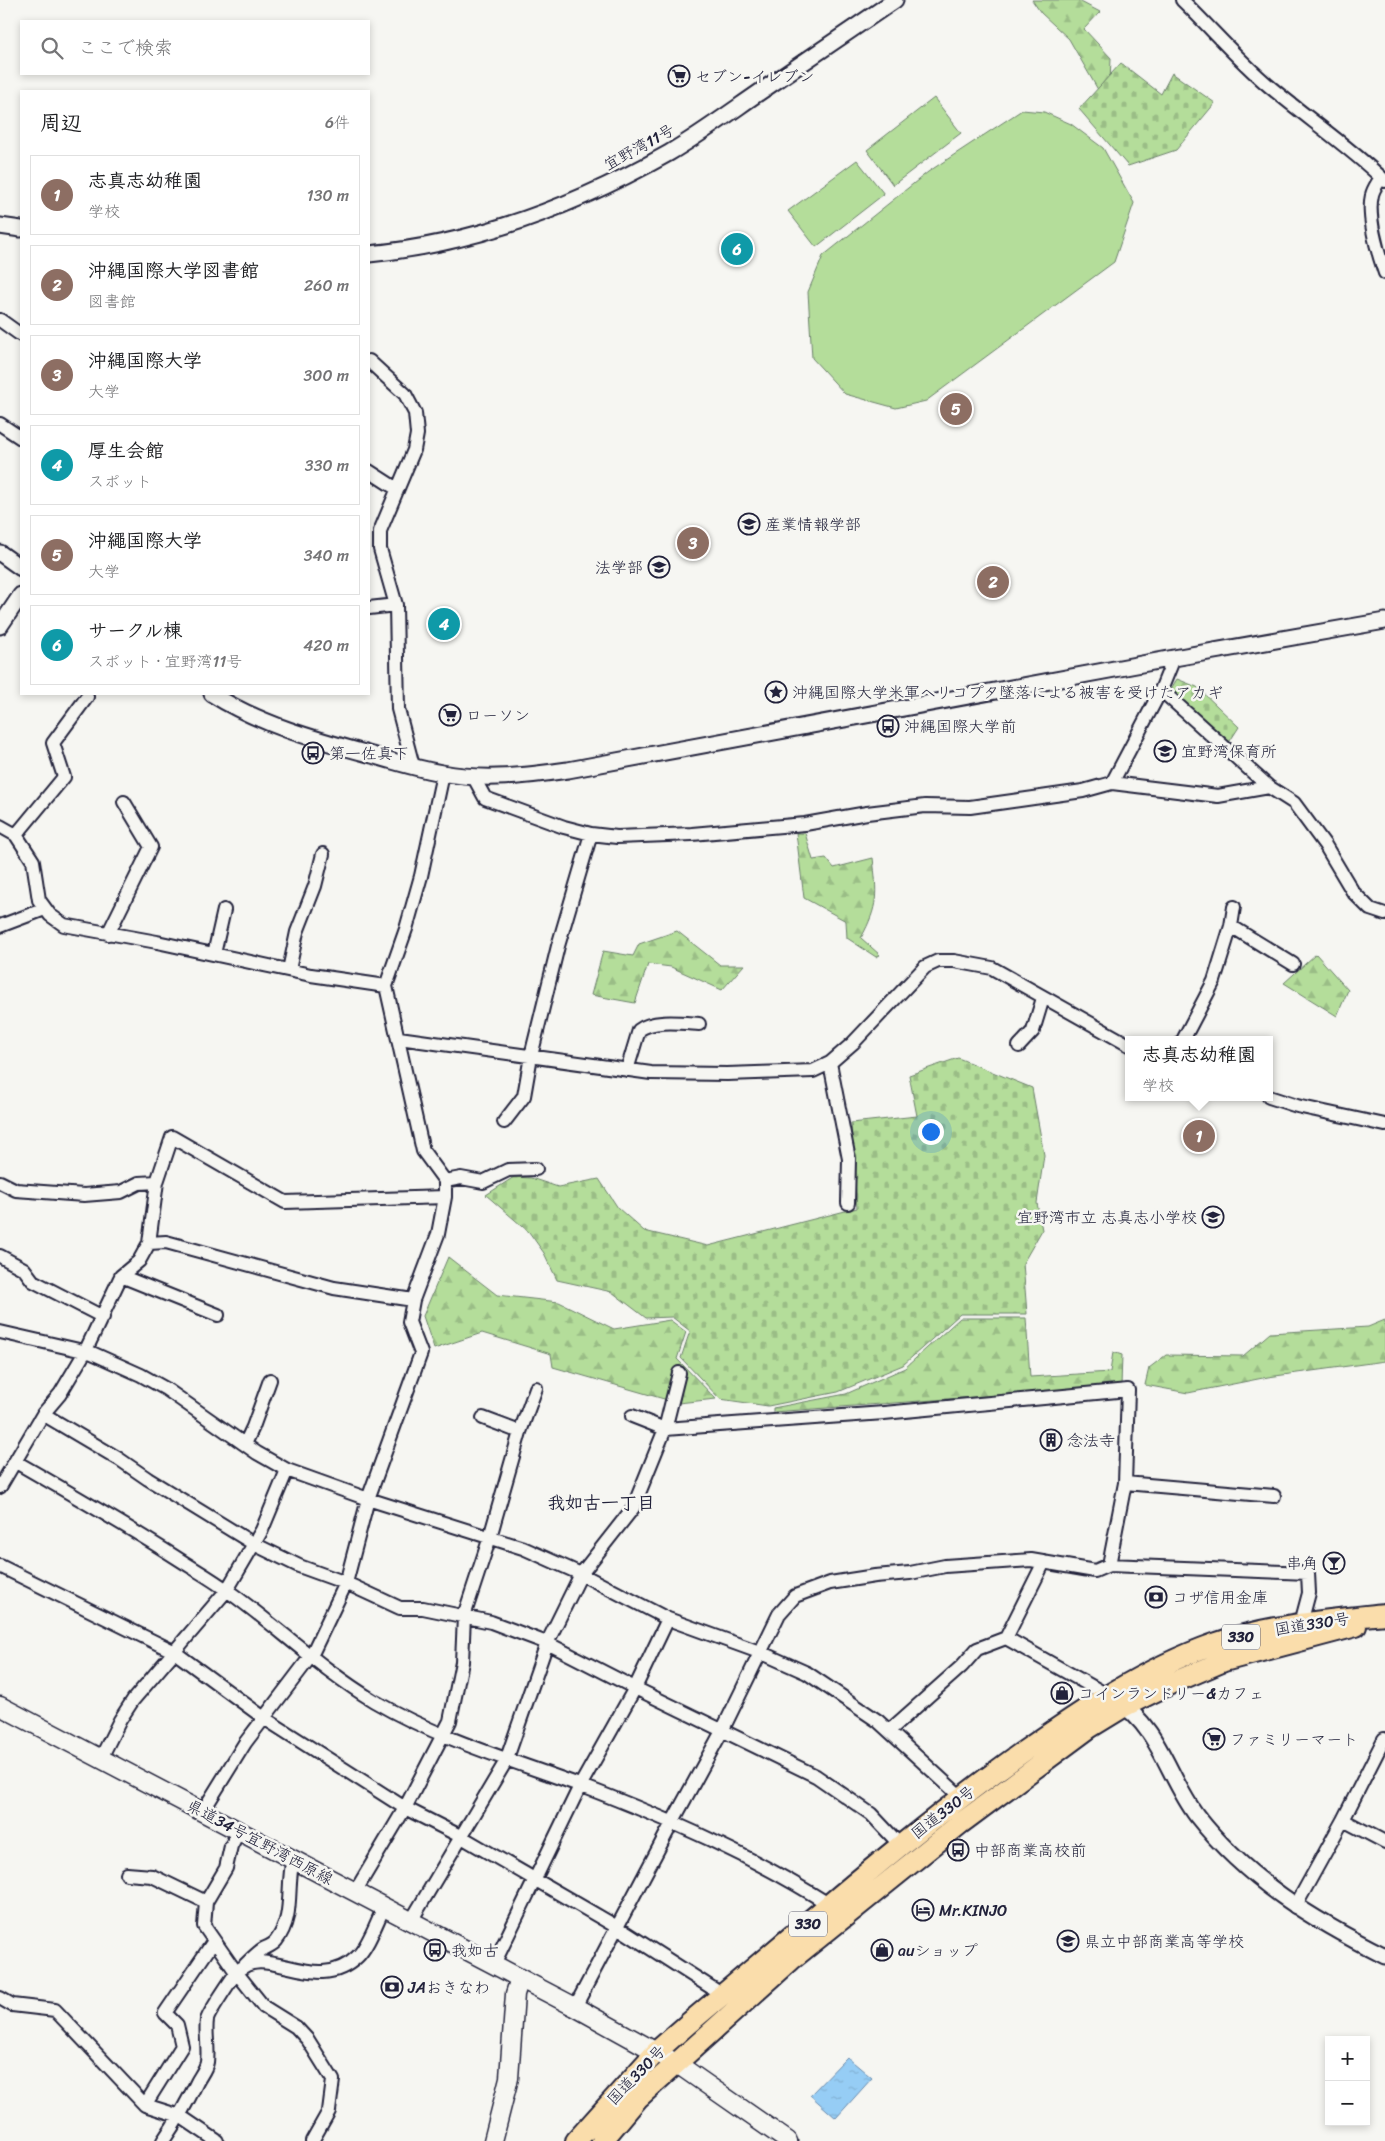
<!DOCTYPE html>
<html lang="ja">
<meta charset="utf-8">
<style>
:root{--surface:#fff;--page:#f6f6f6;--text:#202124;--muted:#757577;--line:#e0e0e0;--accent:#22223b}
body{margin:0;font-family:Sriracha,"Klee One",sans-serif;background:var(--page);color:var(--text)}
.controls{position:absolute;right:15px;bottom:15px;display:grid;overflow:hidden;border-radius:0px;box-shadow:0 2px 8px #0003}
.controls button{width:45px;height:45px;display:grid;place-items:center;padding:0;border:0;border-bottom:1px solid var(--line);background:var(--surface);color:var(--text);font:25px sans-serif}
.you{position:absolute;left:930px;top:1131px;width:18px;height:18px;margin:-12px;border:4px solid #fff;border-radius:50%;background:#1a73e8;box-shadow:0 0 0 8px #1a73e833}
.badge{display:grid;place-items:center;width:32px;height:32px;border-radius:50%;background:var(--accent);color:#fff;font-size:16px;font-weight:700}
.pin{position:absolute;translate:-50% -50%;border:2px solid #fff;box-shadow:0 1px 5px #0006}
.popup{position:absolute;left:1125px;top:1036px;width:148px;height:65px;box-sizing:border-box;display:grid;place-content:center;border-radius:0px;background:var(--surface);filter:drop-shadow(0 1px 4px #0005);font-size:16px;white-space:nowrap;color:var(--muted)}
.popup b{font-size:19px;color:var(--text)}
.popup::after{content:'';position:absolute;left:50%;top:100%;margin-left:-10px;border:10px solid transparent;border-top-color:var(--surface)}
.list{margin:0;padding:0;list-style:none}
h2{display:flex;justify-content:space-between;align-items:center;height:65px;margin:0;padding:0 20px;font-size:21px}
h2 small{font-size:16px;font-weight:400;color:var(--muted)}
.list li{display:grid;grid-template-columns:32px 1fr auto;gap:15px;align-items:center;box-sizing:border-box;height:80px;margin:0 10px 10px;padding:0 10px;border:1px solid var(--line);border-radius:0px}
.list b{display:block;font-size:19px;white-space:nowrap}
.list p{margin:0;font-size:16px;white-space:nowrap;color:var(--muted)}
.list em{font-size:16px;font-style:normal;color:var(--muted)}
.icon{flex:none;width:28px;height:28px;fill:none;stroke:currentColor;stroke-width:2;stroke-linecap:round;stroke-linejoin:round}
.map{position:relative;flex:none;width:1385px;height:2141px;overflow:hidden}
.search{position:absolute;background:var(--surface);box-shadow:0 2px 8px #0003;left:20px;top:20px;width:350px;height:55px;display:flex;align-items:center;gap:12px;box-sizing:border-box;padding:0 18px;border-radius:0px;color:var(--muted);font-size:19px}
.panel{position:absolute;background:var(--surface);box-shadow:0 2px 8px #0003;left:20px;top:90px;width:350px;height:605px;border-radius:0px}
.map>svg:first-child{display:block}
.green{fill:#b4dd9a;stroke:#6b806a}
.forest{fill:url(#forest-firs);stroke:#6b806a}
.cemetery{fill:url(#cemetery-stones);stroke:#6b806a}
.water{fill:url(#water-ripples);stroke:#6889ab}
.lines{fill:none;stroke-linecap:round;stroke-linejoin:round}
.minor-casing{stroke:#22223b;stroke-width:16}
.tertiary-casing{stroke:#22223b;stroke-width:19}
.secondary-casing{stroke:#22223b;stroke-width:21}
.trunk-casing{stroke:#22223b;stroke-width:24}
.minor{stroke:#f6f6f2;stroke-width:12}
.tertiary{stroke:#f6f6f2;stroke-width:15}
.secondary{stroke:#f6f6f2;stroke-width:18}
.trunk{stroke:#faddab;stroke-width:20}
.labels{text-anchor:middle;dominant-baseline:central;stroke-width:5;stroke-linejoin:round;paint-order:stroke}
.shield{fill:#f6f6f2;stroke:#626272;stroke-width:1}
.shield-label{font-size:15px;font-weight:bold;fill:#22223b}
.poi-label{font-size:16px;fill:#22223b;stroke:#f6f6f2;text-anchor:start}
.street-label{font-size:16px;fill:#22223b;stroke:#f6f6f2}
.neighbourhood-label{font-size:18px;font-weight:bold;fill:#22223b;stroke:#f6f6f2}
</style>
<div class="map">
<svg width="1385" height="2141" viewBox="0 0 1385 2141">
<defs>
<pattern id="forest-firs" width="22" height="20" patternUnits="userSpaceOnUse" patternTransform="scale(1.25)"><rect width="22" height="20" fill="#b4dd9a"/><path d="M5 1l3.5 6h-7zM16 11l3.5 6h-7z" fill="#9abd86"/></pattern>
<pattern id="cemetery-stones" width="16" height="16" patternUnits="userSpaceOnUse" patternTransform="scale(1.25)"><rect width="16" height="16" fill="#b4dd9a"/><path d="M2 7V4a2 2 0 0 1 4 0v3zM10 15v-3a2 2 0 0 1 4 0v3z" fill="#9abd86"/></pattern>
<pattern id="water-ripples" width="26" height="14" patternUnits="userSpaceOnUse" patternTransform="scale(1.25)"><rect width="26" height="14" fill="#96cdf5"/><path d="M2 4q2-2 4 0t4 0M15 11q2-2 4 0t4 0" fill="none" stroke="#81b0d3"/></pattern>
</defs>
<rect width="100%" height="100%" fill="#f6f6f2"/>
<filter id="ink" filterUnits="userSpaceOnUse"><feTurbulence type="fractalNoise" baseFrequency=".02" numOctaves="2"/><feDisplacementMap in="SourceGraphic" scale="10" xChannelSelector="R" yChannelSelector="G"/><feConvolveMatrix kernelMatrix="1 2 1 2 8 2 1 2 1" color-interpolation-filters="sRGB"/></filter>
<g filter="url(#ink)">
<!-- green -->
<path class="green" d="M 934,98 L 961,133 L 893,185 L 867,150 Z
M 1022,110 L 1044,112 L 1071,124 L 1103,148 L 1134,203 L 1114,262 L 926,401 L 896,408 L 845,394 L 812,358 L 808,292 L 823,256 L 928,172 Z
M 857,160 L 884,194 L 816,247 L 788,211 Z"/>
<!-- forest -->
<path class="forest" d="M 1032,0 L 1077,0 L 1100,12 L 1084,29 L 1111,58 L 1109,109 L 1069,39 L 1041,13 Z
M 796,833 L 805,833 L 813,860 L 826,858 L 834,868 L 873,858 C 877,894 879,905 861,938 L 880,955 L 876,957 L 847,938 L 846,921 L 804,898 Z
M 677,931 L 720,965 L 744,965 L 722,990 L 671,967 L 648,964 L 635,1003 L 591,995 L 603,951 L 633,956 L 639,944 Z
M 1316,954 L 1348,990 L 1337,1016 L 1284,983 Z
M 448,1257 L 497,1295 L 559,1302 L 614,1329 L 670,1320 L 686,1332 L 677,1359 L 716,1399 L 678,1403 L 553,1367 L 551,1354 L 482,1333 L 434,1349 L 423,1316 Z
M 960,1318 L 1026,1318 L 1030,1377 L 1110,1372 L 1113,1352 L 1122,1355 L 1121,1386 L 773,1412 L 773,1408 L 846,1394 L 905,1368 Z
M 1385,1320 L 1385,1361 L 1268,1377 L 1188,1393 L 1145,1385 L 1149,1368 L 1166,1355 L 1243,1356 L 1270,1333 L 1368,1327 Z"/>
<!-- cemetery -->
<path class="cemetery" d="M 1121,63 L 1161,94 L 1172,73 L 1215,103 L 1176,150 L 1128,166 L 1079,109 Z
M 1177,679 L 1197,687 L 1239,727 L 1228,744 L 1169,692 Z
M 958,1058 L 1032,1088 L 1044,1155 L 1037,1203 L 1042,1230 L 1023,1263 L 1027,1314 L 960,1314 L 903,1365 L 838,1392 L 768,1406 L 720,1399 L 681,1358 L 690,1331 L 672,1317 L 646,1318 L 612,1292 L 557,1280 L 544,1253 L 529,1232 L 486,1195 L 514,1177 L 531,1178 L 558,1187 L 599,1179 L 618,1208 L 644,1231 L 708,1246 L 857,1208 L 851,1123 L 917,1116 L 909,1075 Z"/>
<!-- water -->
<path class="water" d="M 847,2057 L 872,2078 L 836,2118 L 810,2095 Z"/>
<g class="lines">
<!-- minor casing -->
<g class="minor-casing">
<path id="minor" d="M 1182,0 C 1211,28 1238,60 1269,86 C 1307,118 1350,147 1385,181
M 1381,177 C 1378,183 1373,189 1372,195 C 1367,216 1378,253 1385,273
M 0,320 L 21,335
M 369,361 L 405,394 L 415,413 L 417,434 L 414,450 L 380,531 L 380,549 L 396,605 L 398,709 L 413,766
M 0,424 L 21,438
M 369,471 L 397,489
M 369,608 L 396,605
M 1161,690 L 1269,787 L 1294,803 L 1325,845 L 1353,892 L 1370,909 L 1385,914
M 473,776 L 485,798 L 564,827 L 591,834 L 617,837 L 692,834 L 805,824 L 867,813 L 925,806 L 970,807 L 1083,791 L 1112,783 L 1161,690 L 1174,658
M 1112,783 L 1218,796 L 1269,787
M 0,826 L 16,835 L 33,861 L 39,900 L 50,915 L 64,925 L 157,942 L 311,975 L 386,986
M 16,835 L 64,777 L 53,743 L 87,697
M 0,926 L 45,909
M 1231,926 L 1293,964
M 108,934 L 151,847 L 124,802
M 214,954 L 224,910
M 289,970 L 297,932 L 315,886 L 323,854
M 399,1038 L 651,1073 L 727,1074 L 813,1071 L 830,1063 L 853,1043 L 925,967 L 938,961 L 954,961 L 992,968 L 1129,1045
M 1183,1040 L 1214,981 L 1231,926 L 1234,907
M 1019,1046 L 1033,1031 L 1043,998
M 830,1063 L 849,1159 L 848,1203
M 627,1070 L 639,1030 C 652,1019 683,1023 699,1024
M 1269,1097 L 1297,1106 L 1385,1125
M 504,1122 L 524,1096 L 531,1056 L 558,946 L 591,834
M 445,1181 L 461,1178 L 483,1182 L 508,1170 L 536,1169
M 0,1182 L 16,1190 L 84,1195 L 121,1192 L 139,1183 L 157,1182
M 149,1243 L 157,1182 L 172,1137 L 285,1202 L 445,1197
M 0,1256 L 24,1269 L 33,1281 L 103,1317
M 121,1276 L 218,1315
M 0,1332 L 92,1353 L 141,1375 L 166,1389 L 257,1453 L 287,1470 L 368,1499 L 523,1548 L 581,1574 L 668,1619 L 762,1653 L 807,1673 L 878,1721 L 961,1797
M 43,1414 L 119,1459 L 148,1479 L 254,1544 L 299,1566 L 346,1583 L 400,1608 L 423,1608 L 491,1622 L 547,1643 L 635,1688 L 816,1776 L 871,1814 L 901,1846
M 632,1416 L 665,1429 L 884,1413 L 1128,1390 L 1125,1483
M 520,1432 L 536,1388
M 245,1444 L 253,1427 L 270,1380
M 16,1462 C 70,1493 124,1524 177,1558 C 194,1569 212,1579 228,1591 C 277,1626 322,1670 374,1701 C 439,1739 511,1760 582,1786 C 669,1819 751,1855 830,1905
M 0,1487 L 43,1414 L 60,1394 L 85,1352 L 121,1276 L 139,1261 L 149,1243 L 166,1242 L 334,1288 L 413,1300
M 1109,1565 L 1125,1483 L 1274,1496
M 0,1566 L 173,1651 L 264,1718 L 405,1808 L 460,1836 L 617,1927 L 723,1995
M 1006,1638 L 1107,1695
M 889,1731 L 962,1666 L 977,1649 L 1006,1638 L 1044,1562
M 101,1758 L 120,1720 L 133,1700 L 227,1590 L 262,1530 L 287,1470
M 203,1811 L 245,1743 L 311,1656 L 346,1583 L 368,1499 L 421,1353 L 409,1322 L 413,1300 L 438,1234 L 445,1197 L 445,1181 L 423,1151 L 386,986 L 406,929 L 421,876 L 443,774
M 1343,1820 L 1384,1739
M 239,1831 L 231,1846 L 226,1868 L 206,1902 L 204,1926 L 236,1972 L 264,2007 L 296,2027 L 308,2040 L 333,2080 L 329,2111 L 312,2141
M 127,1874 L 152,1876 L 206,1902
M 355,1892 L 405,1808 L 450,1721 L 462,1662 L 464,1616 L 490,1537 L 520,1432 L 483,1418
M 1295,1907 L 1343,1820 L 1385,1842
M 411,1921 L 506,1761 L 547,1643 L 581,1574 L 633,1508 L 665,1429 L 679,1373
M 214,1941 L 165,2013 L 177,2025 L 182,2046 L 145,2105 L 180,2116 L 217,2141
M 494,1964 L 580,1786 L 635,1688 L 668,1619
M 245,1965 C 251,1959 257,1953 263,1949 C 267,1947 273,1945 276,1941 C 295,1917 286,1887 293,1859
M 0,1998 L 12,2005 L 55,2010 L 145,2105
M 575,2007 L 673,1821 L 722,1731 L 779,1614 L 795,1596 L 830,1583 L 875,1576 L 910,1573 L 945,1566 L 1031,1560 L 1095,1571 L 1109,1565 L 1308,1573 L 1309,1593 L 1301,1623 L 1302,1629
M 163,2141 C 176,2122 187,2103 197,2082 C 200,2076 206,2069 207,2062 C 209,2048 205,2034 207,2020 C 208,2014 232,1978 237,1972 C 265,1941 316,1997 357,1957 C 368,1947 377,1921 384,1907"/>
</g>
<!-- tertiary casing -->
<g class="tertiary-casing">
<path id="tertiary" d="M 0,226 L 21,229
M 369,254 C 474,244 577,205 669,153 C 706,131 740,105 776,81 C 816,54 856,27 895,0
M 0,553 L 21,568
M 0,626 L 21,595
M 212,694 C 261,725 317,740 372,755 C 395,762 419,769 442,773 C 484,781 527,776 568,770 L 1174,658 L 1385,621
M 1117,1701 C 1160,1728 1168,1778 1197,1816 C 1247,1880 1313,1920 1385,1956"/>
</g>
<!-- secondary casing -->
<g class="secondary-casing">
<path id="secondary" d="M 0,1706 L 575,2007 L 676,2063 L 788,2141
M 493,2141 L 509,2078 L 515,1994 L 520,1978"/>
</g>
<!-- trunk casing -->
<g class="trunk-casing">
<path id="trunk" d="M 576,2141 L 656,2052 L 689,2023 C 798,1932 904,1837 1020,1754 C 1081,1711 1143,1669 1214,1644 C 1269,1625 1327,1620 1385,1614
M 602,2141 L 638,2098 L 791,1960 L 961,1823 L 1089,1728 L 1125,1706 L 1170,1684 L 1224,1661 L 1356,1626"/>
</g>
<!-- minor -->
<use href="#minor" class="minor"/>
<!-- tertiary -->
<use href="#tertiary" class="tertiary"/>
<!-- secondary -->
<use href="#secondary" class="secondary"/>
<!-- trunk -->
<use href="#trunk" class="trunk"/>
</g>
</g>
<!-- icons -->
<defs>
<g id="supermarket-ring" transform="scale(1.125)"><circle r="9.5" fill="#f6f6f2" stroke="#22223b" stroke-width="1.5"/><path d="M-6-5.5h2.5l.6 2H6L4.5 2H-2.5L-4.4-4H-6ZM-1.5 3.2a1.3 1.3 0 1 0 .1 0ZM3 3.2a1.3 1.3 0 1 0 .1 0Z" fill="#22223b"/></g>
<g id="university-ring" transform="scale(1.125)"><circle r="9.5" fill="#f6f6f2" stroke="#22223b" stroke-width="1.5"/><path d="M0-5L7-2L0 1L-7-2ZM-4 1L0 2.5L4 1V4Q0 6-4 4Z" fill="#22223b"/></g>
<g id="sight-ring" transform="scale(1.125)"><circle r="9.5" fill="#f6f6f2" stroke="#22223b" stroke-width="1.5"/><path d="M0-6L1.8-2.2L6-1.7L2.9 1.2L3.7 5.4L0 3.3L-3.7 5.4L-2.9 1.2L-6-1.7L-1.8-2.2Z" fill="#22223b"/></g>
<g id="bus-ring" transform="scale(1.125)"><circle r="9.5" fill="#f6f6f2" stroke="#22223b" stroke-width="1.5"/><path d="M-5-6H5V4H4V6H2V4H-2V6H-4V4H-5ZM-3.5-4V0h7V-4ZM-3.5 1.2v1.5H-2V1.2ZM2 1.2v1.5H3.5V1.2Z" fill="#22223b"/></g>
<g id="school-ring" transform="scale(1.125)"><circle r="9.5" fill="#f6f6f2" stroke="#22223b" stroke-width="1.5"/><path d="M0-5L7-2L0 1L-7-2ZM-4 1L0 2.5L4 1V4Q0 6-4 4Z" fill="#22223b"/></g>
<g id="building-ring" transform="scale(1.125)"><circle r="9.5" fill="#f6f6f2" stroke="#22223b" stroke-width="1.5"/><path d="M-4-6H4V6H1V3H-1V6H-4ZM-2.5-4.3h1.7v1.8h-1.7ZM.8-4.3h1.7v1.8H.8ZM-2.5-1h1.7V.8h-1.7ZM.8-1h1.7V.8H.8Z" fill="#22223b"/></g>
<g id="bar-ring" transform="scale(1.125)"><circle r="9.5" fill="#f6f6f2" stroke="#22223b" stroke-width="1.5"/><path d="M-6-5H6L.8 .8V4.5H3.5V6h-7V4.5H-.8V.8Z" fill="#22223b"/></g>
<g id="bank-ring" transform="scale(1.125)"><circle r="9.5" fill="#f6f6f2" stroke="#22223b" stroke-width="1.5"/><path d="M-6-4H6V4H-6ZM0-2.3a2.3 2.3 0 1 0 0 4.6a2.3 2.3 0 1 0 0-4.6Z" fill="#22223b"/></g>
<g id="shop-ring" transform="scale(1.125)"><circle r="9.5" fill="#f6f6f2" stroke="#22223b" stroke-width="1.5"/><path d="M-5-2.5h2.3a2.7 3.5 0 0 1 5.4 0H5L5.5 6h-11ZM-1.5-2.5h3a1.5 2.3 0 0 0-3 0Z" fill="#22223b"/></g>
<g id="hotel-ring" transform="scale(1.125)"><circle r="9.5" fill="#f6f6f2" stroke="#22223b" stroke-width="1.5"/><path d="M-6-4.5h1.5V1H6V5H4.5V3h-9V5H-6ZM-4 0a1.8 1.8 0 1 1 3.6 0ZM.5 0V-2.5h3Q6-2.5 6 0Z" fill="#22223b"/></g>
</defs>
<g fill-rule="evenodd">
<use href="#supermarket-ring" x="679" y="76"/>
<use href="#university-ring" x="749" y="524"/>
<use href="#university-ring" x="659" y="567"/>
<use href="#sight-ring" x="776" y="692"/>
<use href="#supermarket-ring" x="450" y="715"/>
<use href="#bus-ring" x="888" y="726"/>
<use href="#school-ring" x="1165" y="751"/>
<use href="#bus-ring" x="313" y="753"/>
<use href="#school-ring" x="1213" y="1217"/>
<use href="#building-ring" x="1051" y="1440"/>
<use href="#bar-ring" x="1334" y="1563"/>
<use href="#bank-ring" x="1156" y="1597"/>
<use href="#shop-ring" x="1062" y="1693"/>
<use href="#supermarket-ring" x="1214" y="1739"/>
<use href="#bus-ring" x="958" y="1850"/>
<use href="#hotel-ring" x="923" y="1910"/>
<use href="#school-ring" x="1068" y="1941"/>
<use href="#bus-ring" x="435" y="1950"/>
<use href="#shop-ring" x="882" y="1950"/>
<use href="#bank-ring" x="392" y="1987"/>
</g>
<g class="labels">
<!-- shield labels -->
<g class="shield">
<rect x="1222" y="1624.5" width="38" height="25" rx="4"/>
<rect x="789" y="1911.5" width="38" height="25" rx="4"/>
</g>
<g class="shield-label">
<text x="1241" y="1637">330</text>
<text x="808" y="1924">330</text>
</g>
<!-- poi labels -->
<g class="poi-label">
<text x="695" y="76">セブン-イレブン</text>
<text x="765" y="524">産業情報学部</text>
<text x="643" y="567" text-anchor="end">法学部</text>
<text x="792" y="692">沖縄国際大学米軍ヘリコプタ墜落による被害を受けたアカギ</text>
<text x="466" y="715">ローソン</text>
<text x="904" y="726">沖縄国際大学前</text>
<text x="1181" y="751">宜野湾保育所</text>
<text x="329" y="753">第一佐真下</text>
<text x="1197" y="1217" text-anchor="end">宜野湾市立 志真志小学校</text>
<text x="1067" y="1440">念法寺</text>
<text x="1318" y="1563" text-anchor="end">串角</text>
<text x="1172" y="1597">コザ信用金庫</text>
<text x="1078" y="1693">コインランドリー&amp;カフェ</text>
<text x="1230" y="1739">ファミリーマート</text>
<text x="974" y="1850">中部商業高校前</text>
<text x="939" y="1910">Mr.KINJO</text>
<text x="1084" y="1941">県立中部商業高等学校</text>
<text x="451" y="1950">我如古</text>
<text x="898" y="1950">auショップ</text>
<text x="408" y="1987">JAおきなわ</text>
</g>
<!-- street labels -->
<g class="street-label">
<text transform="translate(639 147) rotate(-29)">宜野湾11号</text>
<text transform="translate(1312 1624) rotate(-9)">国道330号</text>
<text transform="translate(943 1812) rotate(-38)">国道330号</text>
<text transform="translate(260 1842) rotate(28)">県道34号宜野湾西原線</text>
<text transform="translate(636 2075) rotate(-46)">国道330号</text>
</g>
<!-- neighbourhood labels -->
<g class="neighbourhood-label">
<text x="601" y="1503">我如古一丁目</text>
</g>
</g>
</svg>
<div class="controls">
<button>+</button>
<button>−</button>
</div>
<div class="you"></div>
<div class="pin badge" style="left:1199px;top:1136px;background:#8d6e63">1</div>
<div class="popup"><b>志真志幼稚園</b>学校</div>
<div class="pin badge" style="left:993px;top:582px;background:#8d6e63">2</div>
<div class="pin badge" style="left:693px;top:543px;background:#8d6e63">3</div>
<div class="pin badge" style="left:444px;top:624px;background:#0f9aa8">4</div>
<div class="pin badge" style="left:956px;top:409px;background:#8d6e63">5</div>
<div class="pin badge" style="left:737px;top:249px;background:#0f9aa8">6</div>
<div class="search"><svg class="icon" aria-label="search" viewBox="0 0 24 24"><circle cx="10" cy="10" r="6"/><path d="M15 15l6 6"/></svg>ここで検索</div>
<section class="panel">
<h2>周辺<small>6件</small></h2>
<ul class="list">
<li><span class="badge" style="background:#8d6e63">1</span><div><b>志真志幼稚園</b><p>学校</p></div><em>130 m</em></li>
<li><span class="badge" style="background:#8d6e63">2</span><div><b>沖縄国際大学図書館</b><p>図書館</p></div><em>260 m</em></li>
<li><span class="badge" style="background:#8d6e63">3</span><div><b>沖縄国際大学</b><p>大学</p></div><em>300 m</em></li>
<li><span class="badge" style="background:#0f9aa8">4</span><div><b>厚生会館</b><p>スポット</p></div><em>330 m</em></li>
<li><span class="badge" style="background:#8d6e63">5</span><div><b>沖繩国際大学</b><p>大学</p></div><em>340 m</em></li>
<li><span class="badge" style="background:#0f9aa8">6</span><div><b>サークル棟</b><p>スポット · 宜野湾11号</p></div><em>420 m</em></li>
</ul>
</section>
</div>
